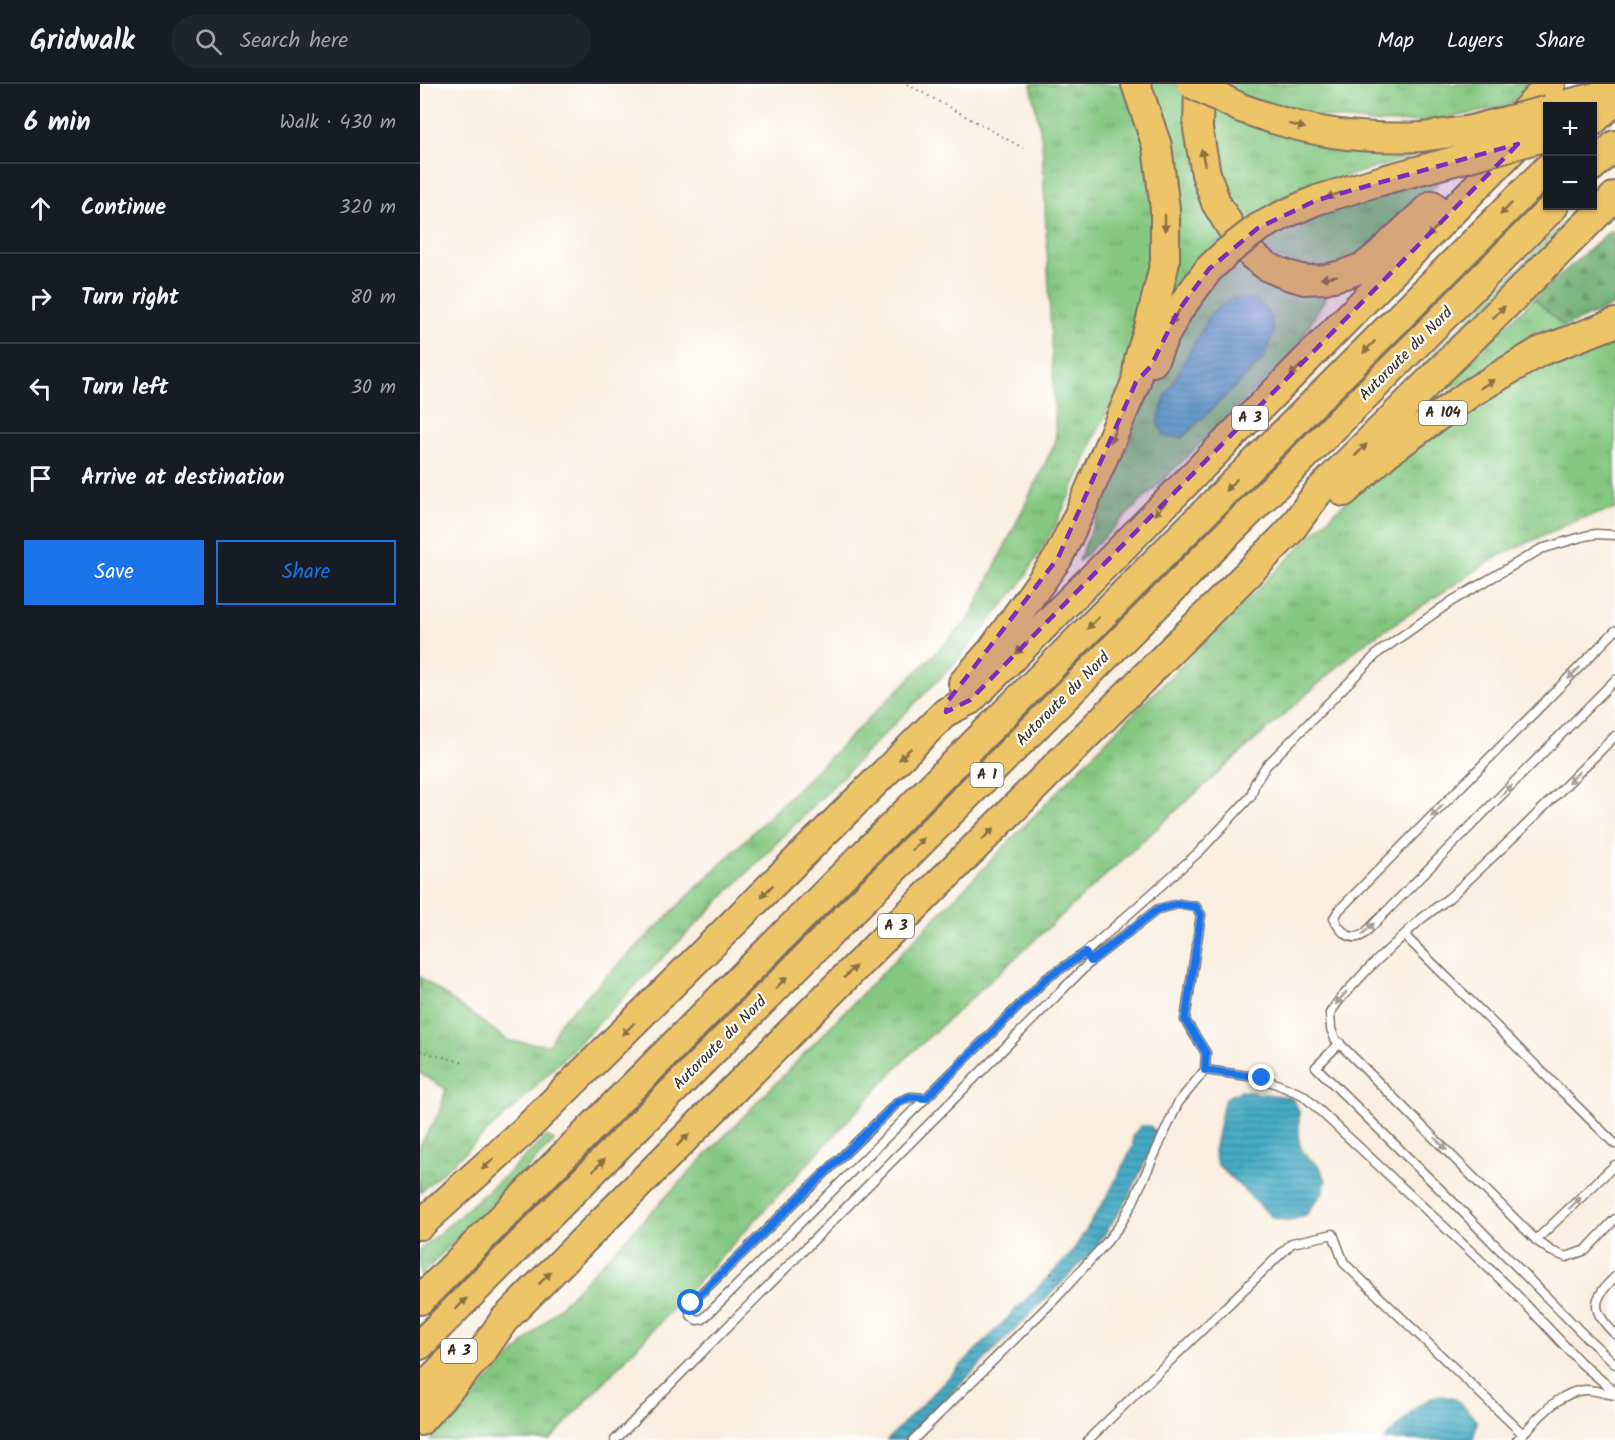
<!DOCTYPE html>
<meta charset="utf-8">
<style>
:root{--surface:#171b24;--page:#20242c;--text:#f1f3f6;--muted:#9ea1a6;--line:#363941;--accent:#1a73e8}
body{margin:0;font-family:Kalam,sans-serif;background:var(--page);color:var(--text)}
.controls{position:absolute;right:18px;top:18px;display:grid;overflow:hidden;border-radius:0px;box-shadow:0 2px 4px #0004}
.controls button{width:54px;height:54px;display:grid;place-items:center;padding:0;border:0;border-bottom:2px solid var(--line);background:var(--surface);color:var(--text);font:30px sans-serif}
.stop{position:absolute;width:18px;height:18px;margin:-14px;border:4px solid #1a73e8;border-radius:50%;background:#fff}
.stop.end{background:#1a73e8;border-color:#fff;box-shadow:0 2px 6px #0008}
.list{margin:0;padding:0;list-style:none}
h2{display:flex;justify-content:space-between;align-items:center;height:78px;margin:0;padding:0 24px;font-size:26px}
h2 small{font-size:20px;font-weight:400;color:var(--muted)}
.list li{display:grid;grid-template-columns:39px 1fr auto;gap:18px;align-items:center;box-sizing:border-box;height:90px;padding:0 24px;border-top:2px solid var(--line)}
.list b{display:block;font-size:22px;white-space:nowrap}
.list em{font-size:20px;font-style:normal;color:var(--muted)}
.actions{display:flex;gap:12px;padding:18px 24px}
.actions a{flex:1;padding:14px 0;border:2px solid var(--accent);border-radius:0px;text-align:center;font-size:21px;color:var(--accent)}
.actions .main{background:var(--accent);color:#fff}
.icon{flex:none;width:33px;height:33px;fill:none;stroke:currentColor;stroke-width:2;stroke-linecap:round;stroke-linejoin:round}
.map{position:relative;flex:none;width:1195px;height:1356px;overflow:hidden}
header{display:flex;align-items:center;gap:36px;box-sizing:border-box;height:84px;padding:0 30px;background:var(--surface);border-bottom:2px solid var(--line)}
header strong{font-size:28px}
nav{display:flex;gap:33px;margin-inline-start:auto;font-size:21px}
.search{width:420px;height:54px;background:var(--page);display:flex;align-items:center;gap:15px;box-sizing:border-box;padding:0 21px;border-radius:33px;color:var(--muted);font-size:22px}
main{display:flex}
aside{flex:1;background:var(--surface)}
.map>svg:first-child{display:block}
.grass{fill:url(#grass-tufts);stroke:#607950;stroke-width:1.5}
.forest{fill:url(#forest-firs);stroke:#546b46;stroke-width:1.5}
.water{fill:url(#water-rules);stroke:#406a71;stroke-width:1.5}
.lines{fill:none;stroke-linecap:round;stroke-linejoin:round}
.lane-casing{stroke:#7e6f62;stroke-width:11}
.highway-casing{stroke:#7e6f62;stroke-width:32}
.path{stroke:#7e6f62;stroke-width:2;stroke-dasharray:1.5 4.5;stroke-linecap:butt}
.lane{stroke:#fff;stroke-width:8}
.highway{stroke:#eec469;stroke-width:28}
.highway-bridge-casing{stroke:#7e6f62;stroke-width:32;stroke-linecap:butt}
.highway-bridge{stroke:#eec469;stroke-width:28}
.oneway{fill:#8c6f40}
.oneway2{fill:#a79f9a}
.route{stroke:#1a73e8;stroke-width:8}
.marked{fill:#7b2cbf;fill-opacity:0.2;stroke:#7b2cbf;stroke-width:4.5;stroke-dasharray:12 8;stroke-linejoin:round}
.labels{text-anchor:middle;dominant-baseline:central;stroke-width:4.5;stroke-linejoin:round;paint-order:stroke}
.shield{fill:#fff;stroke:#766a62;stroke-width:1.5}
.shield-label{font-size:15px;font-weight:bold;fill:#3b2a1e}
.street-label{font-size:16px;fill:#3b2a1e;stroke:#fff}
</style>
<header>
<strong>Gridwalk</strong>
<div class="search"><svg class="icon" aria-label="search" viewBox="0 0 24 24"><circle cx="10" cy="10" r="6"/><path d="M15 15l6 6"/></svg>Search here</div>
<nav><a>Map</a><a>Layers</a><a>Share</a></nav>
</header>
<main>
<aside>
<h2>6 min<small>Walk · 430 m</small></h2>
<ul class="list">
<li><svg class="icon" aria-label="ahead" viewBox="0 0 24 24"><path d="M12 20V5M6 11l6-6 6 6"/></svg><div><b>Continue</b></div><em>320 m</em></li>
<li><svg class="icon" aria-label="right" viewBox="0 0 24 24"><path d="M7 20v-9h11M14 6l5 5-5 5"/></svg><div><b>Turn right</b></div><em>80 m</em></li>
<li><svg class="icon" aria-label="left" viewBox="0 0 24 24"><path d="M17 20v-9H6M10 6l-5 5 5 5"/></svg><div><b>Turn left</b></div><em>30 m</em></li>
<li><svg class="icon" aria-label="arrive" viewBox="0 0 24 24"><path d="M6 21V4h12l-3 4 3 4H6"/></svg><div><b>Arrive at destination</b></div></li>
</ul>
<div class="actions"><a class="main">Save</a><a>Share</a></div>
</aside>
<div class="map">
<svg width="1195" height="1356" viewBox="0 0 1195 1356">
<defs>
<pattern id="grass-tufts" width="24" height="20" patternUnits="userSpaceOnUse" patternTransform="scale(1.5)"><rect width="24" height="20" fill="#85c881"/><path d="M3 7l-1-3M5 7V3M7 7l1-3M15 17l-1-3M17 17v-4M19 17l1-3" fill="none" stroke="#6ea369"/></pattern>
<pattern id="forest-firs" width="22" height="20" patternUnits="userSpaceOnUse" patternTransform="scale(1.5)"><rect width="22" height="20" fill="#6cac6f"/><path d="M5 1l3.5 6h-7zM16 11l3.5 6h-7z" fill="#5a8c5b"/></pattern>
<pattern id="water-rules" width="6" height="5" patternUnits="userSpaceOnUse" patternTransform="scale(1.5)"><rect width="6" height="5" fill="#44aac4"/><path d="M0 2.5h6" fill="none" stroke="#3a8b9f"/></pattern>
</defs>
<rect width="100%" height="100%" fill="#fff"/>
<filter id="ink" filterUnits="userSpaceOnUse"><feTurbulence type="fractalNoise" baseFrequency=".0167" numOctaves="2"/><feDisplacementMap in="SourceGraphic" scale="12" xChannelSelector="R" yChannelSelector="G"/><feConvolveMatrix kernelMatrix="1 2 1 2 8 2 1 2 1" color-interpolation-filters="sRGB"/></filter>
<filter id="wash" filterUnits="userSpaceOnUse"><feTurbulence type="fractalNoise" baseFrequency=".008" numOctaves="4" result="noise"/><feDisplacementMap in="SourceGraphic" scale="24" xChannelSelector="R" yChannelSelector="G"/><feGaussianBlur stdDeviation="1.35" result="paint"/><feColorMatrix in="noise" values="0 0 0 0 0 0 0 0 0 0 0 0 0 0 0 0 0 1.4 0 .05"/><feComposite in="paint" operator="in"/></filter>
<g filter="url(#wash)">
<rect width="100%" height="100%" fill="#f9eedf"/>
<!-- grass -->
<path class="grass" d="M 611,0 L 702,0 L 723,48 L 737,135 L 722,241 L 697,309 L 675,352 L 662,385 L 634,444 L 600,501 L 535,579 L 97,1021 L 0,1108 L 0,1061 L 20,1028 L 26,1005 L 0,989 L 0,893 L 89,957 L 129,961 L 140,938 L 549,536 L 636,357 L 622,56 Z
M 721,0 L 757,0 L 770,9 L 806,155 L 751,216 Z
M 794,0 L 1109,0 L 1087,23 L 1006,38 L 954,39 L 854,27 Z
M 789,20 L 990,62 L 992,73 L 917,95 L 861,117 L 823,140 L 809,117 L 799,90 Z
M 1016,95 L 1018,99 L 959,159 L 925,178 L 903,183 L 882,181 L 858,175 L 836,160 L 845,151 L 937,112 L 940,119 Z
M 1160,122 L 1172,122 L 1003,290 L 997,287 Z
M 821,171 L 913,201 L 871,272 L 658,478 L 752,255 L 771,223 Z
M 1114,214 L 1144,243 L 1038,301 L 1021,306 Z
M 1195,250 L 1195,425 L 1160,435 L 1080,471 L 943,560 L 759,724 L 487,973 L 130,1356 L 11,1356 L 694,649 L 919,424 L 993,357 L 1136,273 Z
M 127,1052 L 134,1057 L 0,1192 L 0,1166 L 87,1090 Z"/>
<!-- forest -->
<path class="forest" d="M 1191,146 L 1195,149 L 1195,221 L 1144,243 L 1114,214 Z"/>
<!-- water -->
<path class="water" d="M 813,214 L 835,216 L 848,228 L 854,247 L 844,275 L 762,354 L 746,353 L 737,339 L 747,309 L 791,229 Z
M 821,1007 L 869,1013 L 875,1018 L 879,1028 L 879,1058 L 883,1069 L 900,1083 L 906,1096 L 903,1108 L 886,1131 L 869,1137 L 853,1134 L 797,1080 L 794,1068 L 804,1017 L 811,1011 Z
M 721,1042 L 730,1042 L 738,1051 L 708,1114 L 674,1166 L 485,1356 L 467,1356 L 651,1170 L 688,1111 L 713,1062 L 713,1051 Z
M 1015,1312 C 1038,1311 1043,1321 1057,1338 L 1053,1356 L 964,1356 L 999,1321 Z"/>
</g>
<g filter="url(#ink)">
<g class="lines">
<!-- lane casing -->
<g class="lane-casing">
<path id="lane" d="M 1195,547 L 919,826 L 914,834 C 919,847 932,860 945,849 L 1195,596
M 1195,652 L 1100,747 L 1029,814 L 1001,835 L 949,884 L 920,915 L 910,929 L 911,945 L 915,955 L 1116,1156 L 1131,1167 L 1146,1173 L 1166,1166 L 1195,1135
M 984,851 L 1195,1060
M 667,872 L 665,869 L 780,767 L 831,712 L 835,699 L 846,682 L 959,568 L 1032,517 L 1121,465 L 1165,452 L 1176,450 L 1195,451
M 920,959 L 896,983 L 1033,1118 L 1165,1252 L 1195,1280
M 506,1014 L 491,1013 L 478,1018 L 271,1219 C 269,1227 269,1232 277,1236 L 283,1235 L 627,894 L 665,869
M 1116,1156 L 1195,1081
M 1195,1193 C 1171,1216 1171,1226 1195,1250
M 195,1356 L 671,877 L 738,825 L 759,820 L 776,823 L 781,831 L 765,936 L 786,969 L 785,986 L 842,994 L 883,1011 L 1092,1206 L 1161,1279 L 1195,1308
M 493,1356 L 637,1213 L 684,1161 L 700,1141 L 712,1120 L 758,1019 L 785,986
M 668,1356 L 872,1159 L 913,1150 L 924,1179 L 1103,1350
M 1097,1356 C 1115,1338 1140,1305 1167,1306 C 1176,1306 1186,1310 1195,1311"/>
</g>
<!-- highway casing -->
<g class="highway-casing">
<path id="highway" d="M 779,0 L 778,45 L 786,90 L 796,119 L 810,142 L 833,172 L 848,183 L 867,191 L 885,196 L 905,195 L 925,190 L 944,183 L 961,169 L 1012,121
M 1140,22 L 1195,8
M 821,24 C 885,48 934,56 1002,53
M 1172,38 L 1195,16
M 1091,41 L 1131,0
M 1172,83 L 1195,61
M 865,130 L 897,116 L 963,96
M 733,278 L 743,255 L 758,227 L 789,185
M 924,408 L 967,369 L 1049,310 L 1119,268 L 1195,239
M 543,599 L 572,566 L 638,474 L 660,428 L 716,298 L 719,275 L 729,244 L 745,178 L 745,125 L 737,62 L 716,0
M 0,1141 L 104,1047 L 526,628 L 550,616 L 694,472 L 1105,53
M 0,1216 L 1128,84
M 0,1261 L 1134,122
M 0,1307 L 32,1274
M 0,1337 L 62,1268 L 84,1236 L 869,448 L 899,407 L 1195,112"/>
</g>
<!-- path -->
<path class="path" d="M 487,0 L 603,64
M 0,967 L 45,979
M 631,1189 L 637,1195
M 536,1284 L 543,1291"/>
<!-- lane -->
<use href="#lane" class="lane"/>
<!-- highway -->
<use href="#highway" class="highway"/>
<!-- highway-bridge casing -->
<g class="highway-bridge-casing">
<path id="highway-bridge" d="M 772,0 L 821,24
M 1002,53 L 1051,46 L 1128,26
M 963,96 L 1128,52
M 789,185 L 807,168 L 838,144 L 865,130"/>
</g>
<!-- highway-bridge -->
<use href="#highway-bridge" class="highway-bridge"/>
</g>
<!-- one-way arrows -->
<defs><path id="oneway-solid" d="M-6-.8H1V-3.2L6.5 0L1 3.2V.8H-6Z" transform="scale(1.5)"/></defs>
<g class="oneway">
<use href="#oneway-solid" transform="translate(877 42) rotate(14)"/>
<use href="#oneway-solid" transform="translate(783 73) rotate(-101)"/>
<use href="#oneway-solid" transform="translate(914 111) rotate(161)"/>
<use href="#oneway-solid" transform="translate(1086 125) rotate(135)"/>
<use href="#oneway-solid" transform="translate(745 139) rotate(90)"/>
<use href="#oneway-solid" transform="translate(1013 147) rotate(134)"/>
<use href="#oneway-solid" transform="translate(909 193) rotate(170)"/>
<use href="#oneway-solid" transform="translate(1079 228) rotate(-45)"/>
<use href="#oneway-solid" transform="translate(755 233) rotate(121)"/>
<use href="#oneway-solid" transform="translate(949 263) rotate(135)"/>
<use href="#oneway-solid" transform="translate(876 286) rotate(135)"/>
<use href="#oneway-solid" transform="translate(1067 300) rotate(-31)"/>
<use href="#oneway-solid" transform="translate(693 351) rotate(113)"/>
<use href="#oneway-solid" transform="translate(941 366) rotate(-45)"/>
<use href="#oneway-solid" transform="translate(811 401) rotate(135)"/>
<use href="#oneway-solid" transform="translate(740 425) rotate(135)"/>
<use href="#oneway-solid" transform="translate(673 539) rotate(135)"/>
<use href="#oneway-solid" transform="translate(602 564) rotate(135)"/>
<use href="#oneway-solid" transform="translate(485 670) rotate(135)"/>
<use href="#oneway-solid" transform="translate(568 750) rotate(-45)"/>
<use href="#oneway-solid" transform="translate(498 760) rotate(-45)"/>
<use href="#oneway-solid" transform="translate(347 807) rotate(135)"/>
<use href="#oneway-solid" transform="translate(430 888) rotate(-45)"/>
<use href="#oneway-solid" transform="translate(361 899) rotate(-45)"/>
<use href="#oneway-solid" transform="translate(208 945) rotate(136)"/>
<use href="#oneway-solid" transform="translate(263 1056) rotate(-45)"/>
<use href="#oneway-solid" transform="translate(68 1080) rotate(138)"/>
<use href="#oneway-solid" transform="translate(179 1081) rotate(-45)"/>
<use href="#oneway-solid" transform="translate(125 1194) rotate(-45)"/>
<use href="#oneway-solid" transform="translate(41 1220) rotate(-45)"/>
</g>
<g class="oneway2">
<use href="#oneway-solid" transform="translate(1154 589) rotate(135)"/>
<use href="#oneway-solid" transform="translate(1154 693) rotate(135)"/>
<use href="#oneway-solid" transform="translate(1086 707) rotate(-45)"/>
<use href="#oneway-solid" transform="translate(1017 727) rotate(135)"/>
<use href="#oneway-solid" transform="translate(948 845) rotate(-44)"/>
<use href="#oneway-solid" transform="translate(921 914) rotate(130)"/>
<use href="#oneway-solid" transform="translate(1021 1060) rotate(45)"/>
<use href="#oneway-solid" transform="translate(1155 1119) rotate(-44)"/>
</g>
</g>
<g class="lines" filter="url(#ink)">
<!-- route -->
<path class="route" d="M 271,1219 L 478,1018 L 490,1013 L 506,1014 L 627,894 L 665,869 L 671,877 L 738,825 L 759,820 L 776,823 L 781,831 L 765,936 L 786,969 L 785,986 L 842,994"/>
</g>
<!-- marked area -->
<path class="marked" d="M 1098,60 L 550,616 L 526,628 L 528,617 L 638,474 L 716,298 L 731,282 L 758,227 L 789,185 L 838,144 L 897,116 Z"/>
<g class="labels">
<!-- shield labels -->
<g class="shield">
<rect x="999" y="317" width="48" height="24" rx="4.5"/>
<rect x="812" y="322" width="36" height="24" rx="4.5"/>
<rect x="550.5" y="679" width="33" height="24" rx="4.5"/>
<rect x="458" y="830" width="36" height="24" rx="4.5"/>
<rect x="21" y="1255" width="36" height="24" rx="4.5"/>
</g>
<g class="shield-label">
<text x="1023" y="329">A 104</text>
<text x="830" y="334">A 3</text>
<text x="567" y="691">A 1</text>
<text x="476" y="842">A 3</text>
<text x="39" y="1267">A 3</text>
</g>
<!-- street labels -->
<g class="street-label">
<text transform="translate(986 270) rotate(-45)">Autoroute du Nord</text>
<text transform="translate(643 615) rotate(-45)">Autoroute du Nord</text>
<text transform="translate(300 959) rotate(-45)">Autoroute du Nord</text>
</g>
</g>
</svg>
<div class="controls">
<button>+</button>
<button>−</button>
</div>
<div class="stop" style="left:271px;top:1219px"></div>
<div class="stop end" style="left:842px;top:994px"></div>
</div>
</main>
